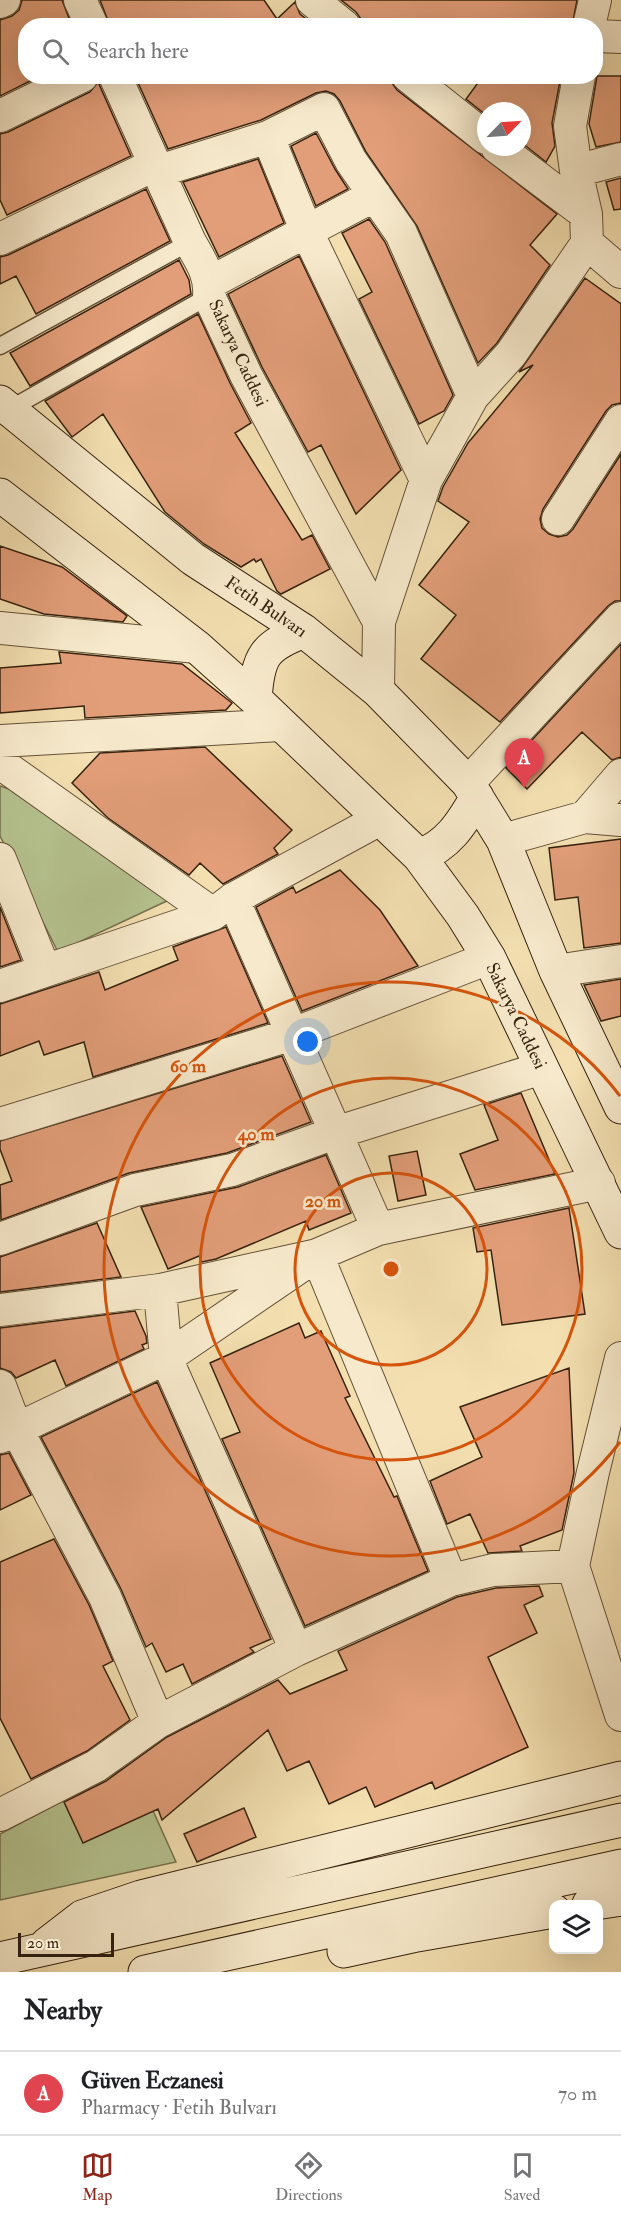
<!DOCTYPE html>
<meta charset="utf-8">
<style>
:root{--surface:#fff;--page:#f6f6f6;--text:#202124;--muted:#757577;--line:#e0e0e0;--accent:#8f2418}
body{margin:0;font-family:"IM FELL Double Pica",serif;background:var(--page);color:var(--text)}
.controls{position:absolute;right:18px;bottom:18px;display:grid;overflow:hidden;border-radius:12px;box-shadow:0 6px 24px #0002}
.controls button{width:54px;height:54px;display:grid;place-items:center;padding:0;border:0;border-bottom:2px solid var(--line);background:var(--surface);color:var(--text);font:30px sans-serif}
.compass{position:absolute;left:477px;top:102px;width:54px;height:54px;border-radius:50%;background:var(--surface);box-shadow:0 6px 24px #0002;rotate:65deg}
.scale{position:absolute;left:18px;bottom:15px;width:96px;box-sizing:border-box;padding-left:6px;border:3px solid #36220f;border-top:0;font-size:16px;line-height:21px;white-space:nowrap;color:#36220f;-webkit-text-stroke:4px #f7eacc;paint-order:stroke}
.you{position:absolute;left:308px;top:1042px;width:21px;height:21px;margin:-15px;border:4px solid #fff;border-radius:50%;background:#1a73e8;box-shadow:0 0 0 9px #1a73e833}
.badge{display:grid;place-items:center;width:39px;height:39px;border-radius:50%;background:var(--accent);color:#fff;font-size:20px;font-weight:700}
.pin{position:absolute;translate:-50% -50px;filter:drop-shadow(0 2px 3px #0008)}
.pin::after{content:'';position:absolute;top:32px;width:21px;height:18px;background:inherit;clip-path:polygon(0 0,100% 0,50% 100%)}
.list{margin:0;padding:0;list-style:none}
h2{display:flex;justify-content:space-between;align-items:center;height:78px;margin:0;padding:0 24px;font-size:26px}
h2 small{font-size:20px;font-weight:400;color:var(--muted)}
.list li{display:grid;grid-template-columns:39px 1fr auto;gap:18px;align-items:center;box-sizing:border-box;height:84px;padding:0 24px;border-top:2px solid var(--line)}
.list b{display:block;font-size:22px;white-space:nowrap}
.list p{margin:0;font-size:20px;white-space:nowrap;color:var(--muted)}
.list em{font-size:20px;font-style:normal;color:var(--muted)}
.icon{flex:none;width:33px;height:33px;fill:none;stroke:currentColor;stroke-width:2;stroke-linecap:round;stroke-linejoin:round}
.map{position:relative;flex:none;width:621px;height:1972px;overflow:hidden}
.search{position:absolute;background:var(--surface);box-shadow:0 6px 24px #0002;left:18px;right:18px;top:18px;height:66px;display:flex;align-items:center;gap:15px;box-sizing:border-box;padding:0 21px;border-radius:24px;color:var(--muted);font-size:22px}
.sheet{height:162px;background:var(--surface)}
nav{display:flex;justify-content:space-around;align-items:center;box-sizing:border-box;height:84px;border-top:2px solid var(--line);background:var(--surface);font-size:16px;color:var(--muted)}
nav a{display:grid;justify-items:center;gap:3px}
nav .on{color:var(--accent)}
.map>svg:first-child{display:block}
.green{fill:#b5c390;stroke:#767250;stroke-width:1.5}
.building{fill:#e29e79;stroke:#36220f;stroke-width:1.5}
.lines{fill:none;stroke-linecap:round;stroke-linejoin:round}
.service-casing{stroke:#655137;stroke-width:19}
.minor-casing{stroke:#655137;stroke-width:34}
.secondary-casing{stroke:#36220f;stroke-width:35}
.service{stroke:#f7eacc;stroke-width:16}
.minor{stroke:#f7eacc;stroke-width:32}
.secondary{stroke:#f7eacc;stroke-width:33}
.ring{fill:none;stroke:#d6540c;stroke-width:3}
.labels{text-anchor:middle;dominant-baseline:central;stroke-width:5;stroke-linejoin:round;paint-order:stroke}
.street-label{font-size:18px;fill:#36220f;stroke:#f7eacc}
.centre{fill:#d6540c;stroke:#f7eacc;stroke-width:3}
.ring-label{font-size:18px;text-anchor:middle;font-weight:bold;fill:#d6540c;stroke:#f7eacc;stroke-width:5;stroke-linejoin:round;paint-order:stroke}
</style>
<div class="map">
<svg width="621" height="1972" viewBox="0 0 621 1972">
<rect width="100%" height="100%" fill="#f3dfb0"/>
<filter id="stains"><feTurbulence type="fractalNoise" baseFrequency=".00333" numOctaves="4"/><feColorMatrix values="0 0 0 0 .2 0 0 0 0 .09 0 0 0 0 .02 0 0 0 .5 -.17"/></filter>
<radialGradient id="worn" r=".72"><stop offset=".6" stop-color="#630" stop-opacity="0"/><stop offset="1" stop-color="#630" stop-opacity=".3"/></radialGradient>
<!-- green -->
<path class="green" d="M 0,786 L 32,797 L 171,899 L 58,952 L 0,836 Z
M 132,1764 L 176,1862 L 0,1900 L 0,1834 Z"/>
<!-- building -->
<path class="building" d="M 22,0 L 62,0 L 72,26 L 26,26 L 26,76 L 40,76 L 0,96 L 0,20 L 12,16 L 19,10 Z
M 100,0 L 264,0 L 277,19 L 295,2 L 300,14 L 315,26 L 110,26 Z
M 341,0 L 577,0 L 572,26 L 362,26 L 361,19 L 356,12 Z
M 135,76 L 390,76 L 392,83 L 397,90 L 557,214 L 530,245 L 550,265 L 497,343 L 478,363 L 417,226 L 366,152 L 340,101 L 334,94 L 326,91 L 316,93 L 261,120 L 168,149 Z
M 483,76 L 561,76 L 552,123 L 555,146 L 546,162 L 522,143 L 522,111 L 486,111 L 486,115 L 466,99 Z
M 597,76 L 621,76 L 621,142 L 596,147 L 589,124 Z
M 98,82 L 131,156 L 7,215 L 0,200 L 0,134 L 8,132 L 90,92 Z
M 316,133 L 335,169 L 348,189 L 316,206 L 291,146 Z
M 258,159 L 284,223 L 219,257 L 183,182 Z
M 621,178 L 621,209 L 614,210 L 606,182 Z
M 146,189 L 170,241 L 36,314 L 16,276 L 0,284 L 0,257 L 8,255 Z
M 369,219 L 385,242 L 453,395 L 444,411 L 419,424 L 359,299 L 372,292 L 342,233 Z
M 299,256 L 401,470 L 356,514 L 321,445 L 308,452 L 262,367 L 228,294 Z
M 179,260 L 189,280 L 191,294 L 30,386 L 10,353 Z
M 585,278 L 621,304 L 621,403 L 612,405 L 606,411 L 543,509 L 540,519 L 542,528 L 549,534 L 558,537 L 567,535 L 573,529 L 621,454 L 621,601 L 615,601 L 608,606 L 500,722 L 421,659 L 456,615 L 419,585 L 469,522 L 438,501 L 443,487 L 468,443 L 533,365 L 519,372 Z
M 198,314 L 230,383 L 251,423 L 235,433 L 302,540 L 312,535 L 330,569 L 281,594 L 277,591 L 261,559 L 256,562 L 254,559 L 241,567 L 204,544 L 165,512 L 103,414 L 72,437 L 45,401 Z
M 0,546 L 62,567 L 127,616 L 123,622 L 44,614 L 0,599 Z
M 621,644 L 621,757 L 612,760 L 582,732 L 527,789 L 506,768 Z
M 59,652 L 182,664 L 232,703 L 226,710 L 85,718 L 84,706 L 0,713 L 0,668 L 61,663 Z
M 205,747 L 292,830 L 274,848 L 278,854 L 223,884 L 200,863 L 189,875 L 108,818 L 72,783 L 100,753 Z
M 621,839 L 621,943 L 584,948 L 578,897 L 555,900 L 549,848 Z
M 340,870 L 380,910 L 418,966 L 302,1011 L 256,907 L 293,887 L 296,893 Z
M 0,907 L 21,960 L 0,967 Z
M 226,927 L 268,1023 L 93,1077 L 84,1042 L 44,1055 L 39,1041 L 0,1056 L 0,1004 L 99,972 L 105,990 L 178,960 L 173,947 Z
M 621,979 L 621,1016 L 601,1021 L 584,985 Z
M 282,1056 L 311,1122 L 227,1153 L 129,1173 L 1,1220 L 0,1185 L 12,1181 L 0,1149 L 0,1141 Z
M 521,1093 L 555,1174 L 475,1190 L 460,1154 L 498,1140 L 484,1105 Z
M 417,1151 L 426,1195 L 398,1201 L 389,1156 Z
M 326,1155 L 351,1213 L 309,1230 L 306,1221 L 216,1259 L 202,1262 L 199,1256 L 168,1269 L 141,1207 L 238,1187 Z
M 569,1208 L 585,1314 L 502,1325 L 491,1250 L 477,1252 L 473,1228 Z
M 97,1223 L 121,1277 L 0,1292 L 0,1257 Z
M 135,1311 L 146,1336 L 147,1343 L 142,1345 L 144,1349 L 66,1386 L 55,1360 L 16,1378 L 11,1372 L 0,1368 L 0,1328 Z
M 299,1323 L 305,1338 L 321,1331 L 350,1396 L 345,1398 L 394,1497 L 397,1496 L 428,1571 L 305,1626 L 222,1439 L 240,1432 L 210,1363 Z
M 569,1368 L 574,1473 L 562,1530 L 520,1546 L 522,1551 L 488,1553 L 470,1514 L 447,1524 L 430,1481 L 482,1457 L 460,1407 Z
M 157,1382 L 271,1639 L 250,1648 L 254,1652 L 192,1684 L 183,1664 L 166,1672 L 152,1643 L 146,1647 L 121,1589 L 41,1437 Z
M 9,1453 L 31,1495 L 0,1510 L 0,1455 Z
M 54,1539 L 89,1605 L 113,1661 L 103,1666 L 130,1720 L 87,1751 L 31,1779 L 0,1718 L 0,1562 Z
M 539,1586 L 543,1596 L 524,1605 L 537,1633 L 488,1657 L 528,1747 L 435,1789 L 432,1782 L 375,1807 L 366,1787 L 329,1804 L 309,1761 L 287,1771 L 268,1730 L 162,1820 L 158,1809 L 83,1843 L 64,1802 L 106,1781 L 167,1737 L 278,1680 L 290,1694 L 347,1670 L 338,1651 L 457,1597 L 496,1588 Z
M 244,1808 L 256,1837 L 197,1862 L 184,1834 Z"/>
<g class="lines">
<!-- service casing -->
<g class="service-casing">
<path id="service" d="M 0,346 L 190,242
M 10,409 L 209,296"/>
</g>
<!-- minor casing -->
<g class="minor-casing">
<path id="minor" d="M 80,0 L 92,26
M 312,0 L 344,26
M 0,2 L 4,0
M 589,26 L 595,0
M 596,36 L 621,37
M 115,76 L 190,242 C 200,260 211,275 209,296 L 246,375 L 379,622
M 408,76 L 486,138
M 0,116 L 82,76
M 268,137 L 307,232 L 426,480
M 497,147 L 586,214
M 159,171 L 268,137 L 324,109 L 351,161 L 401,233 L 473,396
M 576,171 L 621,159
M 0,239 L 156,164
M 587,243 L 621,272
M 211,282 L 375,195
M 558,519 L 621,421
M 0,628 L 197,647
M 378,691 L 379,622 L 426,480 L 473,396 L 511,354 L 587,243 L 586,214 L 576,171 L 570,126 L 579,76
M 0,741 L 281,725
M 0,763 L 213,914
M 468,783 L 621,618
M 585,817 L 621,775
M 503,840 L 585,817 L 621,820
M 0,859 L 45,971
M 233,899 L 378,1229
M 556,971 L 621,961
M 0,986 L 213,914 L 233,899 L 380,819
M 0,1124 L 293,1034 L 489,958
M 0,1239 L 135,1190 L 232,1170 L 335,1133 L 542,1068
M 160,1290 L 166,1358 L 296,1650
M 0,1310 L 160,1290 L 317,1255 L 378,1229 L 599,1183
M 621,1358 L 593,1472 L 573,1566 L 621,1715
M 0,1386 L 16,1428 L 105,1597 L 158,1722
M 0,1437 L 166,1358 L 317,1255 L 451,1580
M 0,1815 L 96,1766 L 158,1722 L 296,1650 L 451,1580 L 493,1570 L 573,1566"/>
</g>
<!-- secondary casing -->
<g class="secondary-casing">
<path id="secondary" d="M 0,402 L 193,559 L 304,631 L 378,691 L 468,783 L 503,840 L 556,971 L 621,1107
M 0,495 L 197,647 L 255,699 L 419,856 L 463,916 L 489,958 L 621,1232
M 255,699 C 258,656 264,646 304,631
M 419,856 C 448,846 462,823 477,797
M 589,1904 L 621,1899
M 47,1944 L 82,1917 L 141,1897 L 621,1778
M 344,1951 L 417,1935 L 554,1911
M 0,1959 L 621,1820
M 145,1972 L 621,1866"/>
</g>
<!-- service -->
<use href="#service" class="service"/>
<!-- minor -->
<use href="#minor" class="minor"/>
<!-- secondary -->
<use href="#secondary" class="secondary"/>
</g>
<!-- distance rings -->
<g class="ring">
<circle cx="391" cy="1269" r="96"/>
<circle cx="391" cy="1269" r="191"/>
<path d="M620 1442A287 287 0 1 1 620 1096"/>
</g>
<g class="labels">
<!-- street labels -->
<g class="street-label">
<text transform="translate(238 353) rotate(65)">Sakarya Caddesi</text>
<text transform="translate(266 607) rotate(34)">Fetih Bulvarı</text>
<text transform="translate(516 1016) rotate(64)">Sakarya Caddesi</text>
</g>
</g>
<circle cx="391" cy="1269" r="9" class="centre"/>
<g class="ring-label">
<text x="188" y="1072">60 m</text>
<text x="256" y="1140">40 m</text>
<text x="323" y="1207">20 m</text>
</g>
<rect width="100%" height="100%" filter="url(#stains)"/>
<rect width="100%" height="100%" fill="url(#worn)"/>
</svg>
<div class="controls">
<button><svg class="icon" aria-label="layers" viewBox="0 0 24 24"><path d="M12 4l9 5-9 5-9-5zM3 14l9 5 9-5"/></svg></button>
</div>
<svg class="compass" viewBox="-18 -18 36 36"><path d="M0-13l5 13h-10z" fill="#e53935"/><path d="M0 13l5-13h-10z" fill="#757577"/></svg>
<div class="scale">20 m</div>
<div class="you"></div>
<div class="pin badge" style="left:524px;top:788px;background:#e0444e">A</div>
<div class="search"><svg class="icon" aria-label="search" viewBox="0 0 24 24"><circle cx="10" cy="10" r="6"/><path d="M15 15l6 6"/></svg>Search here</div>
</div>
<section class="sheet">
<h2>Nearby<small></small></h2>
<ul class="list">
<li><span class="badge" style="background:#e0444e">A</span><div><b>Güven Eczanesi</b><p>Pharmacy · Fetih Bulvarı</p></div><em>70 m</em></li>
</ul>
</section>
<nav>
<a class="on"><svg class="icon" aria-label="map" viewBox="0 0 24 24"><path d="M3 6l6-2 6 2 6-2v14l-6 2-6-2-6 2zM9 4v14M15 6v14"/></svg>Map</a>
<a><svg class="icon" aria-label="directions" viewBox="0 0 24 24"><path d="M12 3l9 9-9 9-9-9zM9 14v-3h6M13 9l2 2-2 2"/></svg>Directions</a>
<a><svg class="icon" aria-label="saved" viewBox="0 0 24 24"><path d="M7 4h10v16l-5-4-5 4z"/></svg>Saved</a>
</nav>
